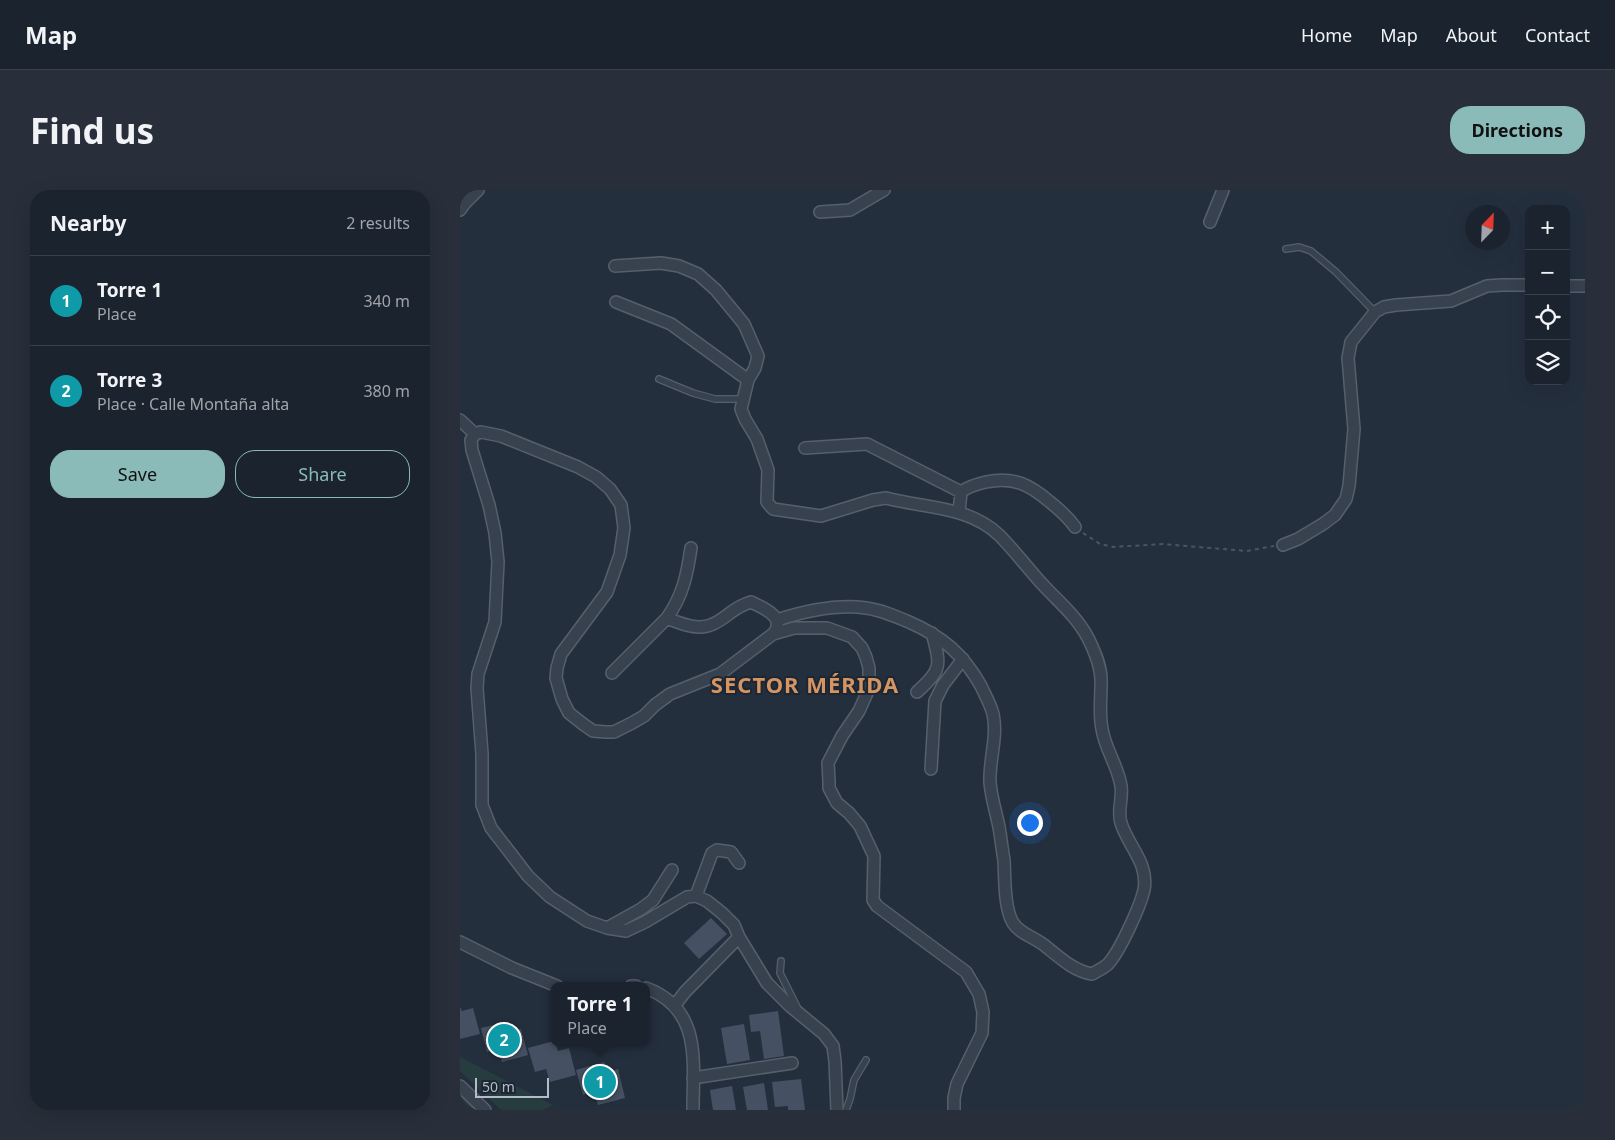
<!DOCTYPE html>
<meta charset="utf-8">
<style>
:root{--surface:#1b232e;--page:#282f3a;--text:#f1f3f6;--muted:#a0a4aa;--line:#39404a;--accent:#8bbbb9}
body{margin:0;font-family:"Noto Sans",sans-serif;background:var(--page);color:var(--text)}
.controls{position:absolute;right:15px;top:15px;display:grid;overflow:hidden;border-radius:10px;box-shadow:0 5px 20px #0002}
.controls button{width:45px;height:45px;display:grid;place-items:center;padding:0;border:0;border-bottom:1px solid var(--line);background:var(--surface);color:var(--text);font:25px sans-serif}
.compass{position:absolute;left:1005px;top:15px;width:45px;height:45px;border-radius:50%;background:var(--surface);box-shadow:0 5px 20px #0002;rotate:23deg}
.scale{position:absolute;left:15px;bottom:12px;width:74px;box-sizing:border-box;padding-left:5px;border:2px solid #b4bcc9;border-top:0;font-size:14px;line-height:18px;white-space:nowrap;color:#b4bcc9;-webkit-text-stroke:4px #1d2633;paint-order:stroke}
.you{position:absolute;left:569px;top:632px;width:18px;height:18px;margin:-12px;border:4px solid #fff;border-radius:50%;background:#1a73e8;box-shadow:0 0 0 8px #1a73e833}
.badge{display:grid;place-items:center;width:32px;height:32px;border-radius:50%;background:var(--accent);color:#fff;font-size:16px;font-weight:700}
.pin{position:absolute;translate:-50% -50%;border:2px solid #fff;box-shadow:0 1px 5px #0006}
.popup{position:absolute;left:90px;top:792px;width:100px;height:65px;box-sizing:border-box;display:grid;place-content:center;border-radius:10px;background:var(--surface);filter:drop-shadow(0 1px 4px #0005);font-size:16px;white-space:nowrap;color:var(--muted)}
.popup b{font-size:19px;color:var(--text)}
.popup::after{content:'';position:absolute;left:50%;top:100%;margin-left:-10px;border:10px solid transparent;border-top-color:var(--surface)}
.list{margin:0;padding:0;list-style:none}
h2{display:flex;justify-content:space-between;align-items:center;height:65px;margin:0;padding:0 20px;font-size:21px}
h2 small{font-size:16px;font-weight:400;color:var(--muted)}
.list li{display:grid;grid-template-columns:32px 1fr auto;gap:15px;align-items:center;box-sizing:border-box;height:90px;padding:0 20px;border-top:1px solid var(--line)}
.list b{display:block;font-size:19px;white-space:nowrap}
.list p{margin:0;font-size:16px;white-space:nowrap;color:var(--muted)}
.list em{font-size:16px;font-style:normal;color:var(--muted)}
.actions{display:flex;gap:10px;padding:15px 20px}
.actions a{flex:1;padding:11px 0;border:1px solid var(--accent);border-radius:20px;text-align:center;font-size:18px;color:var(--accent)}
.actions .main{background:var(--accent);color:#111}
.icon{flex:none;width:28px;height:28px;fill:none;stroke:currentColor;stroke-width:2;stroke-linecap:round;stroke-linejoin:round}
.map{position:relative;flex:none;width:1125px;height:920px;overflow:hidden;border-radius:20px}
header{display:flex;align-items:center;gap:30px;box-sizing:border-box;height:70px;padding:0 25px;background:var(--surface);border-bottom:1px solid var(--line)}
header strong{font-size:24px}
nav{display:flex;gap:28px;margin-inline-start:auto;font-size:18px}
.intro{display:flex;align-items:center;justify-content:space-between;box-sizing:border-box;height:120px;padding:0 30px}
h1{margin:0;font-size:35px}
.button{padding:12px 22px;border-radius:20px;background:var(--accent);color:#111;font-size:18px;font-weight:700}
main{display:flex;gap:30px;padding:0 30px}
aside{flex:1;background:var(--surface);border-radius:20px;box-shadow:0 5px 20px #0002}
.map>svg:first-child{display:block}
.green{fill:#263c3f}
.building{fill:#455162}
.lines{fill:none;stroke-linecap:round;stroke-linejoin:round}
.lane-casing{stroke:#565f6c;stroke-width:8}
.street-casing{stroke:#565f6c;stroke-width:14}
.path{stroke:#44595c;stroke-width:2;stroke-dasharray:4 4;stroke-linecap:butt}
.lane{stroke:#38414e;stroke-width:5.5}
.street{stroke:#38414e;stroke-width:11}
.labels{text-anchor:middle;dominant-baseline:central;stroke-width:4;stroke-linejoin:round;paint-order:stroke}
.district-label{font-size:22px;font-weight:bold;letter-spacing:1px;fill:#d59563;stroke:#1d2633}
</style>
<header>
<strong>Map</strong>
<nav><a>Home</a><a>Map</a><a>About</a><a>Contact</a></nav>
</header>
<div class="intro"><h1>Find us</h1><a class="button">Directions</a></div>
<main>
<aside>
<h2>Nearby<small>2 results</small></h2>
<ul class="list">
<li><span class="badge" style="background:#0f9aa8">1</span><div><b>Torre 1</b><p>Place</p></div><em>340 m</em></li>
<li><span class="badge" style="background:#0f9aa8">2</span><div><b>Torre 3</b><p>Place · Calle Montaña alta</p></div><em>380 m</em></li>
</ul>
<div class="actions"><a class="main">Save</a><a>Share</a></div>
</aside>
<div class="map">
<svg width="1125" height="920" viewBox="0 0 1125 920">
<rect width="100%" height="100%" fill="#242f3e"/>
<!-- green -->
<path class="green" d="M 0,867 L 93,915 L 83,920 L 41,920 L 0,881 Z
M 0,904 L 16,920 L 0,920 Z"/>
<!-- building -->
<path class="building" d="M 251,728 L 267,744 L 239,769 L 224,753 Z
M 0,817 L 2,821 L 13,818 L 20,844 L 0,849 Z
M 318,821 L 324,866 L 304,869 L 300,841 L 291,842 L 289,825 Z
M 47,832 L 50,842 L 61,839 L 68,865 L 42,872 L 39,859 L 27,862 L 21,838 Z
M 284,834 L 290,870 L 267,874 L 261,838 Z
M 94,851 L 98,861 L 109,858 L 116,885 L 90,892 L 86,879 L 75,882 L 68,858 Z
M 144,872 L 147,882 L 158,879 L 165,908 L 138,915 L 134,902 L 123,905 L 116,880 Z
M 341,889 L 345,920 L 328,920 L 328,916 L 315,917 L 312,892 Z
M 304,893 L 308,920 L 287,920 L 283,897 Z
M 272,896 L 276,920 L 253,920 L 250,900 Z"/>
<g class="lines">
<!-- lane casing -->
<g class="lane-casing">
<path id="lane" d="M 826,59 L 839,57 L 851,61 L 876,82 L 915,122
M 199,189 L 233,203 L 255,209 L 283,209
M 321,771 L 320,783 L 338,819
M 386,920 L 390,909 L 394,890 L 406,870"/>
</g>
<!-- street casing -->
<g class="street-casing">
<path id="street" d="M 0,20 L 5,13 L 18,0
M 360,22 L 390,20 L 424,0
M 750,32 L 763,0
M 155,76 L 201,73 L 219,76 L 238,84 L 256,100 L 284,134 L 298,166 L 295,178 L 288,190
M 1106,96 L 1125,96
M 156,112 L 211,134 L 288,190 L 281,219 L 285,229 L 297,249 L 308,280 L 307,312 L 313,319 L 361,326 L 413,310 L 426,308 C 464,318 509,316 539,345 C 555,361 569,380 584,396 C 599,412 617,427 628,448 C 635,462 642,478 641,494 C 641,510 639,524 642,539 C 645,559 658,576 661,596 C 663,609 657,621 661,633 C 668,656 689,673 684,700 C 680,717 660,761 648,774 C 644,778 637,781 632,784 C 613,781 598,766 584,755 C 574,747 560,744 553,733 C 544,718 545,689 544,670 C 542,659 541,648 539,637 C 536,622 531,607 530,592 C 529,570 538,546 533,524 C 531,515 525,505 521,496 C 503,464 483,447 449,432 C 435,426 421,420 406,418 C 377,414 345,421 317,430
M 0,230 L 15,244
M 345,258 L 407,254 L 501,302
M 499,322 L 501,302 C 509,296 517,294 526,292 C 554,286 570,295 590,312 C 600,320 608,327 615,337
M 823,355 L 838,349 L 863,334 L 875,325 L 886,309 L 889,296 L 894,239 L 888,168 L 891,152 L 915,122 L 924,117 L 936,115 L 991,111 L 1027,96 L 1042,95 L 1069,95
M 231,358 C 227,385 223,405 207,428 C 221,434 239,441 253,434 C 267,428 273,417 291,412 C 299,416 320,424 317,436 C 317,439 315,442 313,444 L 260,484 L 210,504 L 195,515 L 184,526 L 172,533 L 154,542 L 146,542 L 133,541 L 123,534 L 109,523 L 102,509 L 96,488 L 97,478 L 101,464 L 147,402 L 160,365 L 164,338 L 161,315 L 150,299 L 136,287 L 118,277 L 41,246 L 21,242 L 15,244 L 11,250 L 12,260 L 29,315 L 35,343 L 38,372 L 35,432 L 18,484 L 17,498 L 22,564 L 22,615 L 31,638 L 68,686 L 90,707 L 127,731 L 147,738 L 166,741 L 185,732 L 227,707 L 236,706 L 247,711 L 262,723 L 274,735 L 279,747 L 307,793 L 330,816 L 364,844 L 373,856 L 375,871 L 377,920
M 313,444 L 334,438 L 367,438 L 392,447 L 402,458 L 406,467 L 409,478 L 409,492 L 407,503 L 399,521 L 382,546 L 368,573 L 369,591 L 369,598 L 377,613 L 389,623 L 400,636 L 414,666 L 413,710 L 417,716 L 506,782 L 519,804 L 523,822 L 522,843 L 497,894 L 494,908 L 494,920
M 152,483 L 207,428
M 457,502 C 482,479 481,476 472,443
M 471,579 L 475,511 L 483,495 L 503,469
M 236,706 L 252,663 L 257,660 L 271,662 L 279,673
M 147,738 L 181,719 L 193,710 L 212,680
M 0,752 L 52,778 L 97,796
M 171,796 L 176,796
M 186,798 C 242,819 233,871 233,920
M 215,815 L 225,802 L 279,747
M 233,888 L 332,873
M 0,896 L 25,920"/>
</g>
<!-- path -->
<path class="path" d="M 623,343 L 640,354 L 653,357 L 702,354 L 787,361 L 814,356"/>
<!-- lane -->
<use href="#lane" class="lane"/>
<!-- street -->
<use href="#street" class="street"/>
</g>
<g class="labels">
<!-- district labels -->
<g class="district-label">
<text x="345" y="494">SECTOR MÉRIDA</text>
</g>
</g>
</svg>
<div class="controls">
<button>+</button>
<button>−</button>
<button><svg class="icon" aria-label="locate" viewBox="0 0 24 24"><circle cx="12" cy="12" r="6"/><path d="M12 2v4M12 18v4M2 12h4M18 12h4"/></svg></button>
<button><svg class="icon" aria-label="layers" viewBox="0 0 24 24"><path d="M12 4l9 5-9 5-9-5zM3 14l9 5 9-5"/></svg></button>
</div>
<svg class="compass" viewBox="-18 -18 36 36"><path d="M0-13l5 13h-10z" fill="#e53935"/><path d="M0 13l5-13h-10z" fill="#a0a4aa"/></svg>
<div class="scale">50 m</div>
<div class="you"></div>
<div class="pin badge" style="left:140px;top:892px;background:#0f9aa8">1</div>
<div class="popup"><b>Torre 1</b>Place</div>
<div class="pin badge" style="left:44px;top:850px;background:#0f9aa8">2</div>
</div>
</main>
